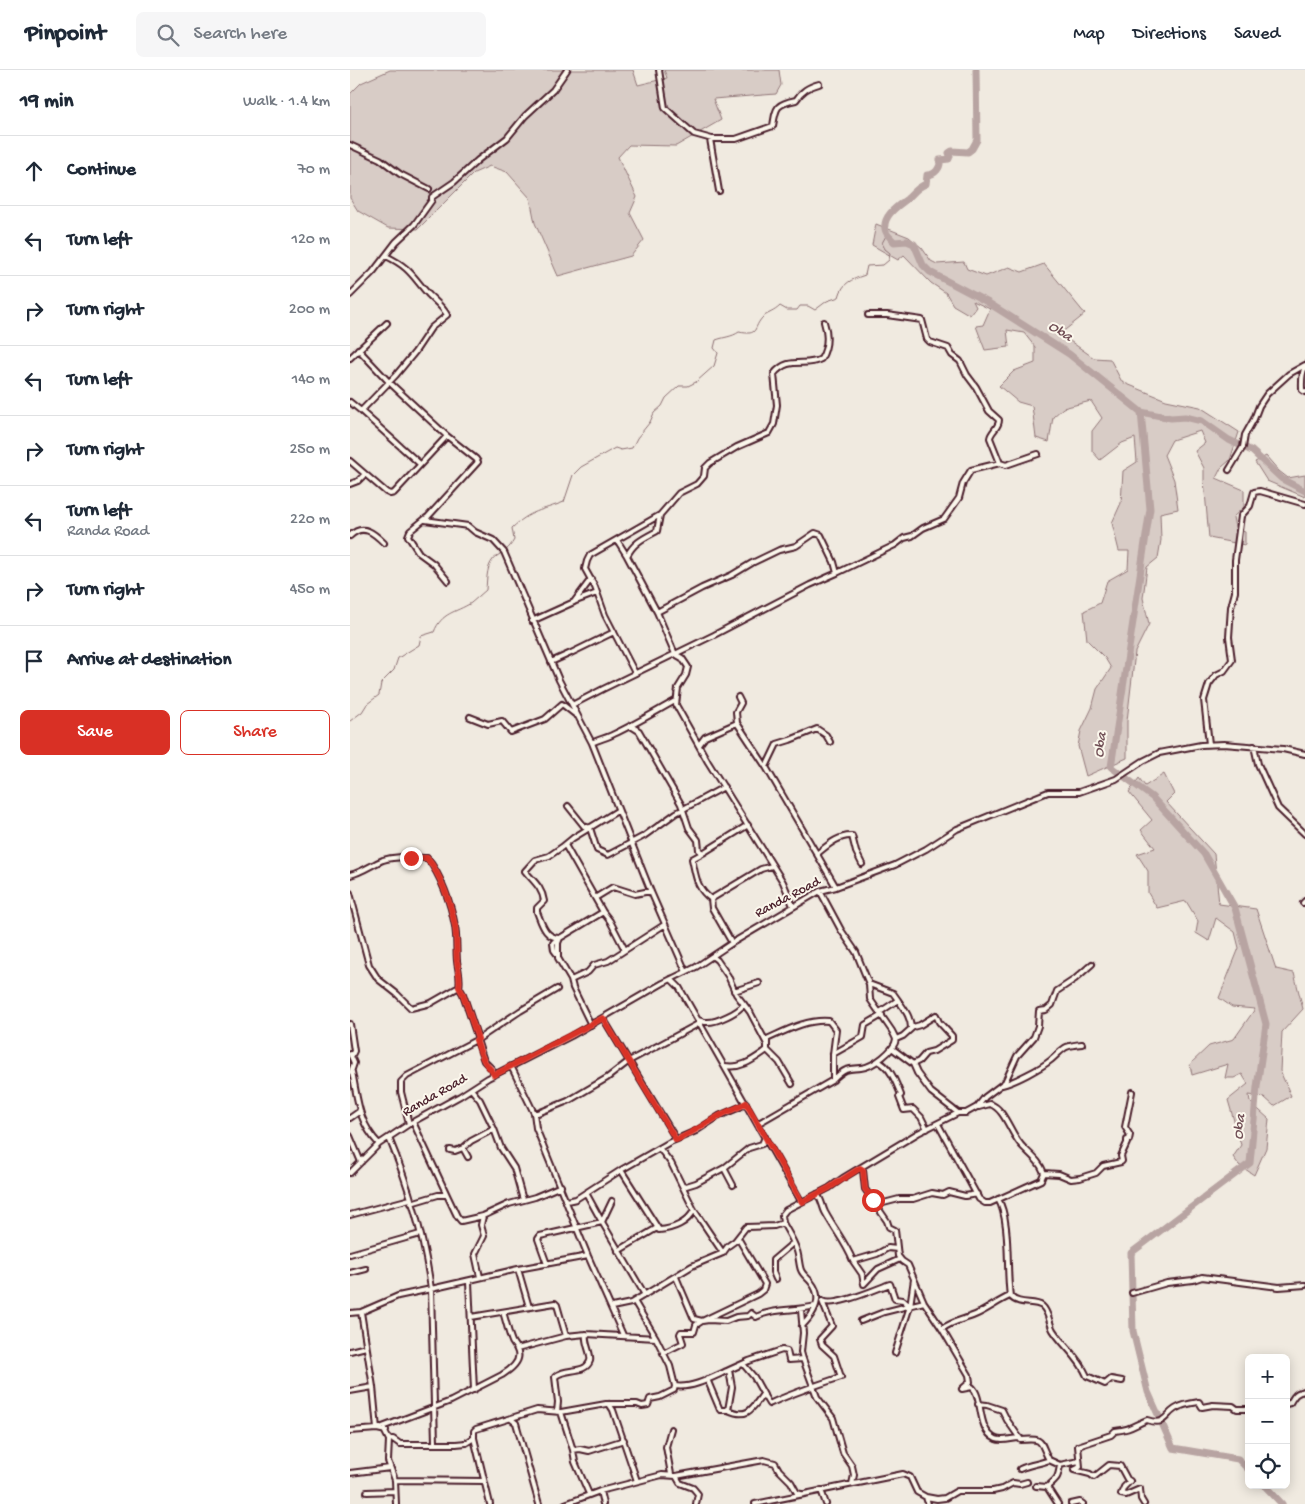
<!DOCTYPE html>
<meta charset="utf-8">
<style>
:root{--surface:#fff;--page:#f6f6f7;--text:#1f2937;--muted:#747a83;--line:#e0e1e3;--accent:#d93025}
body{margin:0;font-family:"Gochi Hand",sans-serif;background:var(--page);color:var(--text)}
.controls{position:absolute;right:15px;bottom:15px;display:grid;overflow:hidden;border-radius:8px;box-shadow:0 2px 12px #0003}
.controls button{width:45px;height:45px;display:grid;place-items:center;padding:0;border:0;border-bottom:1px solid var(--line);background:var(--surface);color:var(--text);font:25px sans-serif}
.stop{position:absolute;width:15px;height:15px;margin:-11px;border:4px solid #d93025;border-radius:50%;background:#fff}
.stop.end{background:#d93025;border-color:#fff;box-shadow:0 1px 5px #0008}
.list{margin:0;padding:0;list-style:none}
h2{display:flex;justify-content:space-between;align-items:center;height:65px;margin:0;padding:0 20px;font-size:21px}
h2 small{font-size:16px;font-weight:400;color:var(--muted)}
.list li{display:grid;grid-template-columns:32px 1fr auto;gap:15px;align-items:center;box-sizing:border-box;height:70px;padding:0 20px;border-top:1px solid var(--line)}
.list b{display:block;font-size:19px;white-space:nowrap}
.list p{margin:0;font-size:16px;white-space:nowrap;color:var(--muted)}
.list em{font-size:16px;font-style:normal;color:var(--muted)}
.actions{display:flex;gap:10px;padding:15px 20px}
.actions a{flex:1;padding:11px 0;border:1px solid var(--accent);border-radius:8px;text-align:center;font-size:18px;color:var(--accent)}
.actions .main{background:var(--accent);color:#fff}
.icon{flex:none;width:28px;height:28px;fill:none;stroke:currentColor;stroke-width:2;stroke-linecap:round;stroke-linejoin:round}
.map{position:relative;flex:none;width:955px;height:1434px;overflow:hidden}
header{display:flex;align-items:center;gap:30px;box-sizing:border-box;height:70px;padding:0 25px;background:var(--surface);border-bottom:1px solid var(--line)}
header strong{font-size:24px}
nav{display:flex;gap:28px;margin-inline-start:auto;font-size:18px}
.search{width:350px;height:45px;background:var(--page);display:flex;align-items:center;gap:12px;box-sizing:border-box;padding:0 18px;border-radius:8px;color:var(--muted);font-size:19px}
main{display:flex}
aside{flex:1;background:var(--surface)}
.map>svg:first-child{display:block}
.green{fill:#d8ccc6;stroke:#917678}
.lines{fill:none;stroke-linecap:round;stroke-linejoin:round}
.stream{stroke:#8c6f72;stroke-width:1}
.river{stroke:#b8a4a2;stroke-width:7}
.street-casing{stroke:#4a1f2b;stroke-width:8}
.street{stroke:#fbf7ec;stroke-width:4}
.route{stroke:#d93025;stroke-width:6}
.labels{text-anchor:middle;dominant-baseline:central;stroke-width:4;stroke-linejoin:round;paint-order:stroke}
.street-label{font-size:14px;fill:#4a1f2b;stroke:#fbf7ec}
.water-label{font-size:15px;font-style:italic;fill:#704e55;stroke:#fbf7ec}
</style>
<header>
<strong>Pinpoint</strong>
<div class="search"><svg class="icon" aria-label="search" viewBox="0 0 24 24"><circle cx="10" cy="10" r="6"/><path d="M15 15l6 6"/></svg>Search here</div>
<nav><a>Map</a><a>Directions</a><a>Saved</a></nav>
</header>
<main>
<aside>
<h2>19 min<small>Walk · 1.4 km</small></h2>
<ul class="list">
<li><svg class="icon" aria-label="ahead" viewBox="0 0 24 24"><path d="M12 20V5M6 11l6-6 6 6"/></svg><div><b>Continue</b></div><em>70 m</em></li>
<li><svg class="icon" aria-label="left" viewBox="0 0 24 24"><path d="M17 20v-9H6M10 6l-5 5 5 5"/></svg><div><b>Turn left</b></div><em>120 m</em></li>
<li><svg class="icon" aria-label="right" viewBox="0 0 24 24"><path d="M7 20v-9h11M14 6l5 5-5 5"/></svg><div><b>Turn right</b></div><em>200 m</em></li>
<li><svg class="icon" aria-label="left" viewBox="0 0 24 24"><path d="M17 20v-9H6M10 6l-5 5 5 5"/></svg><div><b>Turn left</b></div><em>140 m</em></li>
<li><svg class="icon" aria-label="right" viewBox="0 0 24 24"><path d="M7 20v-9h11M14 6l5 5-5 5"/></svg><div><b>Turn right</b></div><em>250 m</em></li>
<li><svg class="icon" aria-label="left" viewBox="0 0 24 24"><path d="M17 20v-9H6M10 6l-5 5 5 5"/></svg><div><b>Turn left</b><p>Randa Road</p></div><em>220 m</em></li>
<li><svg class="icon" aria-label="right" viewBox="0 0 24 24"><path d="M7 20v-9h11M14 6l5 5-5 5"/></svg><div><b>Turn right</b></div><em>450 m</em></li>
<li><svg class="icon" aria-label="arrive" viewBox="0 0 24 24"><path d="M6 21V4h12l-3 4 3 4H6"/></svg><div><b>Arrive at destination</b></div></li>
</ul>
<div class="actions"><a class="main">Save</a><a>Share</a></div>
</aside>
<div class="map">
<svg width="955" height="1434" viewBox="0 0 955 1434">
<rect width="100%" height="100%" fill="#f0eae0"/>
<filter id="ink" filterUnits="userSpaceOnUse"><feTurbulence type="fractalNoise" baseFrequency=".02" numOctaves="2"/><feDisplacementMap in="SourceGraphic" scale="10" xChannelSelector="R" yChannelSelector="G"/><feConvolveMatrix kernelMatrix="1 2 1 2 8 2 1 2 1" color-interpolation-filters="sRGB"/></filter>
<g filter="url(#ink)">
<!-- green -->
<path class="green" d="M 40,0 L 283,0 L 288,15 L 317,8 L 314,0 L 429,0 L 431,15 L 426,24 L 363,29 L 371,50 L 326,76 L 279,75 L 268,87 L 287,127 L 280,143 L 294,170 L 281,186 L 208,206 L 185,153 L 180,128 L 157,102 L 140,96 L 124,103 L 68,159 L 38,158 L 8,141 L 0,128 L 0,24 L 11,13 Z
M 526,154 L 559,167 L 572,178 L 581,191 L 587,194 L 614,192 L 617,199 L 636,206 L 659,197 L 672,202 L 694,194 L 735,244 L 710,264 L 744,288 L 760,289 L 772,312 L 816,330 L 850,337 L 889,362 L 880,390 L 871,398 L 866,408 L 894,420 L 894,437 L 883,447 L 885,458 L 895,462 L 895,475 L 859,468 L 854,410 L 854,398 L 845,381 L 855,373 L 850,361 L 822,370 L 814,385 L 824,410 L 828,439 L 810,443 L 811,470 L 808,488 L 797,497 L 793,528 L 799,554 L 785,582 L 777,651 L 777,688 L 736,706 L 728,676 L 731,661 L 742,638 L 747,619 L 761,598 L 755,588 L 737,570 L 734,541 L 750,533 L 757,511 L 778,499 L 779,481 L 769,481 L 762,453 L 771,433 L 773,401 L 787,392 L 785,368 L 772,373 L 750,390 L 742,381 L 742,361 L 752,348 L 741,331 L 713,338 L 703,347 L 699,372 L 686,368 L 682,336 L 668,332 L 649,316 L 664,301 L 685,293 L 685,277 L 674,263 L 657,260 L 659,277 L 635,280 L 626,256 L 633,255 L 640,239 L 623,231 L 626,237 L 620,245 L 603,235 L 596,223 L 581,213 L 554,185 L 548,190 L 522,175 Z
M 916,386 L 929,401 L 938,408 L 955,405 L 955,427 L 917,411 L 905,392 Z
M 814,704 L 824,724 L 816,732 L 864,784 L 869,834 L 906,839 L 926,899 L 944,903 L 953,939 L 932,962 L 930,1001 L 941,1026 L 924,1036 L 914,1027 L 899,1025 L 900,1032 L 919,1049 L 916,1078 L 904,1105 L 889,1095 L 883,1087 L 891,1075 L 878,1030 L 898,1014 L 892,1004 L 884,1008 L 875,1008 L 878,994 L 842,1005 L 840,994 L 859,976 L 884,969 L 905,939 L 882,937 L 869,928 L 889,878 L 885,862 L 866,848 L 859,871 L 846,863 L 848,851 L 836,831 L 807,838 L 798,823 L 798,801 L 787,784 L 805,778 L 791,760 L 802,750 L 779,722 L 789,708 L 795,716 Z"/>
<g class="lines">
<!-- stream -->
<path class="stream" d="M 0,651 L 12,642 L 17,634 L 29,625 L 31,613 L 44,600 L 48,588 L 69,575 L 71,566 L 84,562 C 92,542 105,543 121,533 C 126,529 131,524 136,520 C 137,509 136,493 147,486 C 156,480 158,480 164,470 L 162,458 C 181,440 191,441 214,432 L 223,405 L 231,397 L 265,378 L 271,380 L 282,378 L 287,368 L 300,352 L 304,343 L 312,336 L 316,328 L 329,316 L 338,316 L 346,312 L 364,296 L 368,283 L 364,278 L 366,270 C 374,267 382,267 389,262 C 410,266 402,258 413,247 C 418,243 424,242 430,236 L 437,240 L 447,240 L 450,236 L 458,236 L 465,240 L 477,231 L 489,227 C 493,212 501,210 515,205 L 517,196 L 533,195 L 539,190 L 540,183 L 535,179 L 532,173 L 537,164"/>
<!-- river -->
<path class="river" d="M 626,0 L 627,70 L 622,79 L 618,82 L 602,81 L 599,83 L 600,86 L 599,89 L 590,90 C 591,98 585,105 577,105 L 576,114 C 567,117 564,123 557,129 C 548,136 533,145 535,159 C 536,165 541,168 544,172 L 557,171 L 564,174 L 573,195 L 580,202 L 637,232 L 719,284 L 791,342 L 800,439 L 761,697 L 802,727 L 854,784 L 885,838 L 916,954 L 907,1017 L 900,1093 L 781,1183 L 783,1261 L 798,1322 L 823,1378 L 888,1389 L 899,1400
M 791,342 L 821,348 L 835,347 L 852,351 L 879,370 L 902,381 L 932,409 L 955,421
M 914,1415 L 932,1434"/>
<!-- street casing -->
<g class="street-casing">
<path id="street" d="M 309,0 L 315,38 L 344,64 L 362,69 L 386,69 L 423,56 C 426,37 426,34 446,30 C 452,21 458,17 469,14
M 360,69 L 369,121
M 0,75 L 30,89 L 50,104 L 79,119
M 0,225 L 23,202 L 46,172 L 64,155 L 82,130 L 82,127 L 104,112 L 128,90 L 157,68 L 175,46 L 203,20 L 217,0
M 518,245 L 537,245 L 572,250 L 577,269 L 580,272 L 598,278 L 602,285 L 610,291 L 617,305 L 626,317 L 639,341 L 649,350 C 649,358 641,361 640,368 L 650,393
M 8,279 L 39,312 L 97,366 L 126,389 L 128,392 L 75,450
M 0,288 L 37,253
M 955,297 C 951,305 952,312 952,320 L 955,322
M 0,332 L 11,341 L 46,305 L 65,282 L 81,258 L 97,245 C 93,237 85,231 79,225 C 62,206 61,198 36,186
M 11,341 L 70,394
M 0,391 L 36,422 L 40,424 L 44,423 L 97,366
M 879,400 L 893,377 L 895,365 L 904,349 L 909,336 L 917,324 L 939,304 L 955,295
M 0,414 L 8,411 L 15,404
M 0,466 C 13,453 24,463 34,473
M 267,470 L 277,486
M 487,503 L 545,475 L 554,468 L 562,466 L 573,458 L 594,449 L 609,428 L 613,413 L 621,400 L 650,393 L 656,395 L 688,384
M 98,511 L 84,494 L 69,483 L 58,466 L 60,461 L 76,448 L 75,450 L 118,456 L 125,462 L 143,470 L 154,482 L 209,610 L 242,673 L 301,822 L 336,902
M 226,531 L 247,523
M 307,542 L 325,584 L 332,588 L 338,597 L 336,605 L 328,618 L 326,635 L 358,692 L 433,812 L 443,836
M 182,551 L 224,532 L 241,509
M 201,592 L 221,583 L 264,562
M 285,603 L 255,545 L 245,517 L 235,499 L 237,491 L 240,485 L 310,445
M 388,627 L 391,633 L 386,642 L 387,653 L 416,697 L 486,817
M 222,635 L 253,619 L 364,565 L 460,515 L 487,503 L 484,492 L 471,465 L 465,463 L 446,476 L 429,480 L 402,493 L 382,505 L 352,518 L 307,542 L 277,486 C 284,472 294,468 307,461 L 310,445 L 329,423 L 347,414 L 354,406 L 355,398 L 360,393 L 387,377 L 419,363 L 424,354 L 427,335 L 424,304 C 439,285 455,298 471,289 C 478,277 478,264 474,252
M 120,647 L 138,654 L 152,651 L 161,662 L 195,649 L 212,634 L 226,645
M 281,656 L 289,661 L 331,734 L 339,758 L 348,770 L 349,780 L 353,783 L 342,789 C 346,806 346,818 361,829
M 242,673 C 249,669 257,668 264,664 C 285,654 305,642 325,631
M 859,674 L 854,630 L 859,614 L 866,605 L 874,601 L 882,590 L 879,567 L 881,537 L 885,522 L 885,490 L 891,446 L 900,436 L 904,422 L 910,421 L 955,434
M 349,675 L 355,667 L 387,653
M 904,676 L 908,694 L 928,738 L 955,764
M 416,697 L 427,674 L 440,670 L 467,659 L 476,665 L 480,672
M 218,736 L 234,756 L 240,758 L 247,780 L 258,785 L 294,766 L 326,743 L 374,717
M 215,775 L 245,828
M 353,783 L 398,755
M 468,785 L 468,783 C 478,775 489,765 502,766 L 506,782 L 512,794
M 0,805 C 13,802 21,795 33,790 C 47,785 63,788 77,788 C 91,805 101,834 105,856 C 107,867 106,879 107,891 C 108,900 111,908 109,917 L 113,924 L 128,969
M 470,821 L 491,860 L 506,882 L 519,914 L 520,929 L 542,961 L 546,969
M 0,823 L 19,895 L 28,909 L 47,924 L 61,938 L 81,933 L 109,917
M 953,833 L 955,831
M 253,842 L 260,851 L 275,880
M 210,868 L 253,842 L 245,828 L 263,817 L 285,824 L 295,822 L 301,822
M 207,869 L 203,873 L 204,880 L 207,884
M 382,873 L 362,838 L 361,829 L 411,799 L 422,796
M 363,887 L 367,890 L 378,906 L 386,924 L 400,942 L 417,974 L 417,980 C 404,989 392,999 375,996
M 321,909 L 329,917 L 451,1131
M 221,910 L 238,902 L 244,895 L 258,891 L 314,855
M 519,914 L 543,923 L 548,930 L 530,942
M 384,921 L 409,913
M 548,930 C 554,939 561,947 561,958
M 253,948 L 326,1069
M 348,950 C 351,951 354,952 356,952 C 366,953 389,942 394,934
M 0,954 L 4,981 L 2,985
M 241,955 L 223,918 L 221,910 L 208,888 L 208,873 L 210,868 C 195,868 192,854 187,842 L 187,838 L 194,831 C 192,817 183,811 175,801 L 185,790 L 199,786 L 212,777 L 223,768 L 267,741
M 127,970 L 134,991 L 142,999 L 144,1005
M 417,974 L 417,969 C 437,960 457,949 479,951 L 486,960 L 483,984 L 483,1010
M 543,979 L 563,994 L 567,1003 L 581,1022 L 608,1043
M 417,980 L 429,992 L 442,1014
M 0,984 L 4,993 L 1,1002
M 483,984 L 513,967 L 515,955 L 532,945
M 528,991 C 541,997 546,1013 551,1025 L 549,1027 L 554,1040 L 563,1039 L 571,1047 L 577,1059
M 161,996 L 184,1043 L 186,1058 L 238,1186 L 273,1265
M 2,1002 C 8,1030 8,1052 29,1074
M 652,1015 C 665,1012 691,998 701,990 C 715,978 712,976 732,974
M 121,1019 L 130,1030 L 144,1059 L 151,1078 L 164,1098 L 173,1130
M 184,1043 L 188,1043 L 218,1031 L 257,1008 L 279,991 L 350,953
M 0,1048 L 10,1041
M 59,1054 L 51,1022 L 51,1012 L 57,1006 L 130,968 L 170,941 L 207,919
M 407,1054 L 483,1010 C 487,1006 491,1002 496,1000 C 502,998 505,999 511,998 C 523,997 545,980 546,969 L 553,966 L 563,957 L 570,955 L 586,945 L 589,952 L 602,966 L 602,970 L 584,981 L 576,983 L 569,991 L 563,994
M 588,1054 L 629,1129 L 635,1133 L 640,1133 L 691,1110 L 694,1103 C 690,1092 682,1086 674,1078 C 661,1067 656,1039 640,1034 L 629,1037
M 0,1066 L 11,1092
M 310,1079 L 321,1093 L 344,1140 L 373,1183
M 100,1080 L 105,1081 L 113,1078
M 118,1087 L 113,1078 L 121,1071 L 144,1059
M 510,1098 L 513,1100 L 515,1119 L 537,1151 L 539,1157 L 545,1160 L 548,1186 L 552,1191 L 558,1195 L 564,1209 L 560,1236 L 545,1283
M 271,1100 L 309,1160 C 323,1159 338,1153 344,1140
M 0,1103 L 29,1074 L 59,1054 L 110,1026 L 138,1008 L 221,966 L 313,913 L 346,897 L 382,873 L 470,821 L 486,817 L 545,795 L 576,779 L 607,759 L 698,722 L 729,722 L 766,709 L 793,691 L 809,683 L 851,675 L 874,674 L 933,679 L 955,684
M 694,1103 L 709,1104 L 721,1109 L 730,1108 L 746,1103 L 753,1096 L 771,1092 L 772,1091 L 771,1086 L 777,1073 L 777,1070 L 779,1070 L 780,1065 L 775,1057 L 782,1022
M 383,1115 L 374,1098 L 399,1078 L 412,1074 L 415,1067
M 333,1117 L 346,1113 L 374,1098
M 467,1124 C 472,1130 472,1136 475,1142 C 484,1159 496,1173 503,1191 L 527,1184 L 538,1178 L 547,1179
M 97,1125 L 107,1146 L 111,1151 L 133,1146 L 159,1134 L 185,1127 L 211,1116
M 648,1129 C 661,1150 656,1200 660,1226
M 217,1131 L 226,1129 L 271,1100 L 320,1072 L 346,1061 L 369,1046 L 390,1037 L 396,1033
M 262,1131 L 252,1152 L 295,1225
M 61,1133 L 88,1125 L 97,1125 L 63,1052
M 526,1135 L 549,1129 L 563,1129 L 582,1123 L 593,1125 L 599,1122 L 615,1126 L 627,1124
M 0,1145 L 60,1129
M 268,1181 L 307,1158
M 0,1184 L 70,1164
M 503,1191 L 512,1204 L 514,1214 L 528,1199 L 550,1189
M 197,1194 L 188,1169 L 190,1166 L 252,1152 L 236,1123
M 168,1199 L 179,1237
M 0,1203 L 16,1199
M 130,1207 L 125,1184 L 134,1166 L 131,1155 L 133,1146
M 326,1207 L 344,1249 L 352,1251 L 408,1224 L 413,1220 L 415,1214 L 388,1168
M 426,1209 L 423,1202 L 423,1190 L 443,1173
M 564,1209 L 574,1232 L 592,1259 C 602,1251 613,1250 625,1245 C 637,1240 648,1231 660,1226 C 669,1236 684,1230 692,1236 C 699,1242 699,1253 703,1260 C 714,1277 729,1287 737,1306 L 755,1314 L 761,1309 L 772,1311
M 119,1212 L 124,1320
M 782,1223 L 817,1213 L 843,1210 L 852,1207 L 929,1217 L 955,1215
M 284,1231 L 306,1268
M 472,1231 C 484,1238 526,1219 540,1214 L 545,1229 L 553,1230 L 560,1236
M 262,1237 L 281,1233 L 342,1196 L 373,1183 L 378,1176 L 385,1171 L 396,1157 L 424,1156 L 433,1153
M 451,1240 L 453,1263 L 451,1282 L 453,1289 L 467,1327 L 483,1348 L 493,1383 L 502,1396 L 504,1405 L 502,1414
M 11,1242 L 23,1317 L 27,1359 L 36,1361 L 35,1362 L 39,1370 L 43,1369 L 50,1374 L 106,1374 L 116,1373 L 124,1368 L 140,1434
M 0,1243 L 11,1242 L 48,1226 L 81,1219 C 74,1167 59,1116 39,1068
M 121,1247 L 205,1233 L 207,1235 L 216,1266
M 511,1251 L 534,1242 L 574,1232
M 452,1256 C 465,1243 474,1228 461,1212 C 458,1208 453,1205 451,1200 C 449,1195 449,1187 447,1181 C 444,1171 438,1162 433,1153 L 432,1145 L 436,1140 L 479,1118 L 493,1108 L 568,1063 L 608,1043 L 616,1043 L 627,1037 L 635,1027 L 655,1012 L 667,986 L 684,967 L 688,956 L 689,941 L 696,940 L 702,935 L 707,921 L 725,909 L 742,894
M 592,1259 L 619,1305 L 620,1312 L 612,1319 L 622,1317 C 634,1328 626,1360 646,1369 C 653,1372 662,1368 670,1368
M 167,1279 L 216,1266 L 236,1264 L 306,1268 L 320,1296 L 325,1316 C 342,1319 363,1307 379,1300 L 382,1317 L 378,1340 C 398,1349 402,1339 413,1324 L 419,1334 C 442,1323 467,1315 491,1307 L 484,1286 L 472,1275 L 470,1269 L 482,1256 L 472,1231
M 0,1281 L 16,1277
M 313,1283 L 333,1273 L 330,1264 L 331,1262 L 344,1262 L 346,1255 L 352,1251 L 359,1250 L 376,1251 L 386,1247 L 398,1246 L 401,1243 L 406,1247 C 423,1238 446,1241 465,1236
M 393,1294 L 404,1307 L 414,1325
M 379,1300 L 399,1291 L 432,1280 L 437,1281 L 439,1290 L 453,1289
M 357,1309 L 370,1340 L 378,1340
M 0,1321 L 23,1317
M 259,1334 L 263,1340 L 287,1411
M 628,1334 L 637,1335 L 652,1340 L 657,1350 L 671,1370 C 695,1368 689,1371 699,1390
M 936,1334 L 940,1333 C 944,1326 946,1322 955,1321
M 207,1342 L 208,1332 L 205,1307 C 214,1297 235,1305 240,1291 C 242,1284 234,1273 236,1264
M 211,1342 L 223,1380 L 225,1392 L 239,1424
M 161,1349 L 166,1353 L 189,1434
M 0,1361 L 27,1359 L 101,1331 L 152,1305 C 160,1300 173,1291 167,1280 C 166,1276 162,1274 161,1269 C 158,1261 156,1251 153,1242
M 124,1368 L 124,1361 L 126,1359 L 187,1340 L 211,1342 L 256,1334 L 287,1334 L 292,1336 L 298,1335 L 300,1329 L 310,1327 L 324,1320 L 325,1316
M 39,1370 L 38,1391 L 45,1410 L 46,1434
M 85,1373 L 81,1219 L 168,1199 L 238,1186
M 223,1380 L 230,1379 L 239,1381 L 274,1370
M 670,1399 C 680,1394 690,1394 699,1390 L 710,1395 L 729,1391
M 0,1403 L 40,1398
M 321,1404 L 316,1377 L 321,1359
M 326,1406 L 414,1390 L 425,1393 L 429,1400 L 441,1412 L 447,1423 L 451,1424
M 45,1410 L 134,1411
M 686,1416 L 697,1417 C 707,1408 708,1409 710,1395
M 697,1417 L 708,1434
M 471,1420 L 476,1434
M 250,1421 L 253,1434
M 17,1422 L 45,1421
M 576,1427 L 578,1434
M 215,1434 L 250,1421 L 312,1405 L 326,1406 L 330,1413 L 343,1418 L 348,1424 L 346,1434
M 405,1434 L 553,1404 L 560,1407 L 567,1422 L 576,1427 L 587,1429 L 595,1428 L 607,1421 L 643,1421 L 652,1419 L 663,1413 L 670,1414 L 677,1412
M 721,1434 L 730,1432 L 733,1434
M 794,1434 L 791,1429 L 790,1419 L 776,1425 L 771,1424 L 774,1417 L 780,1411 L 777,1409 L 770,1396 L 759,1395 L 744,1407 L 740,1404 L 724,1400 L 730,1397 L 728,1376 L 761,1365 L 765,1361 C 782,1359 782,1356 797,1350 C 815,1356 814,1346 825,1339 C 831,1335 842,1333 849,1332 L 852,1337 L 863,1335 L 883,1336 L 887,1339 L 899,1339"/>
</g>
<!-- street -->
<use href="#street" class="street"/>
</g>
</g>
<g class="lines" filter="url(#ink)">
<!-- route -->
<path class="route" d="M 61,788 L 77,788 C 91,805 101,834 105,856 C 107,867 106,879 107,891 C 108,900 111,908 109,917 L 113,924 L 128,969 L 126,970 C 129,977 131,988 137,995 C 140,999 142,999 144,1005 L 253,948 L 326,1070 C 343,1063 356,1053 371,1045 C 380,1040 389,1038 396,1033 L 452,1132 L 479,1118 L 510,1098 L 513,1100 L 515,1119 L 523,1130"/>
</g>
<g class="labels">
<!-- street labels -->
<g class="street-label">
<text transform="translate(438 828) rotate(-28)">Randa Road</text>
<text transform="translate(85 1026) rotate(-30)">Randa Road</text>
</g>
<!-- water labels -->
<g class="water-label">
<text transform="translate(710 262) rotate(32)">Oba</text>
<text transform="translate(751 675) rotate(-82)">Oba</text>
<text transform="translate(890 1057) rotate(-84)">Oba</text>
</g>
</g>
</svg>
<div class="controls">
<button>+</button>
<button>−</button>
<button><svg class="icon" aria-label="locate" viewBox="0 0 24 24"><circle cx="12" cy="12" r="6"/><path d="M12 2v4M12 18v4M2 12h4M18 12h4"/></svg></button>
</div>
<div class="stop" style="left:523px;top:1130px"></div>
<div class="stop end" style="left:61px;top:788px"></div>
</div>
</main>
